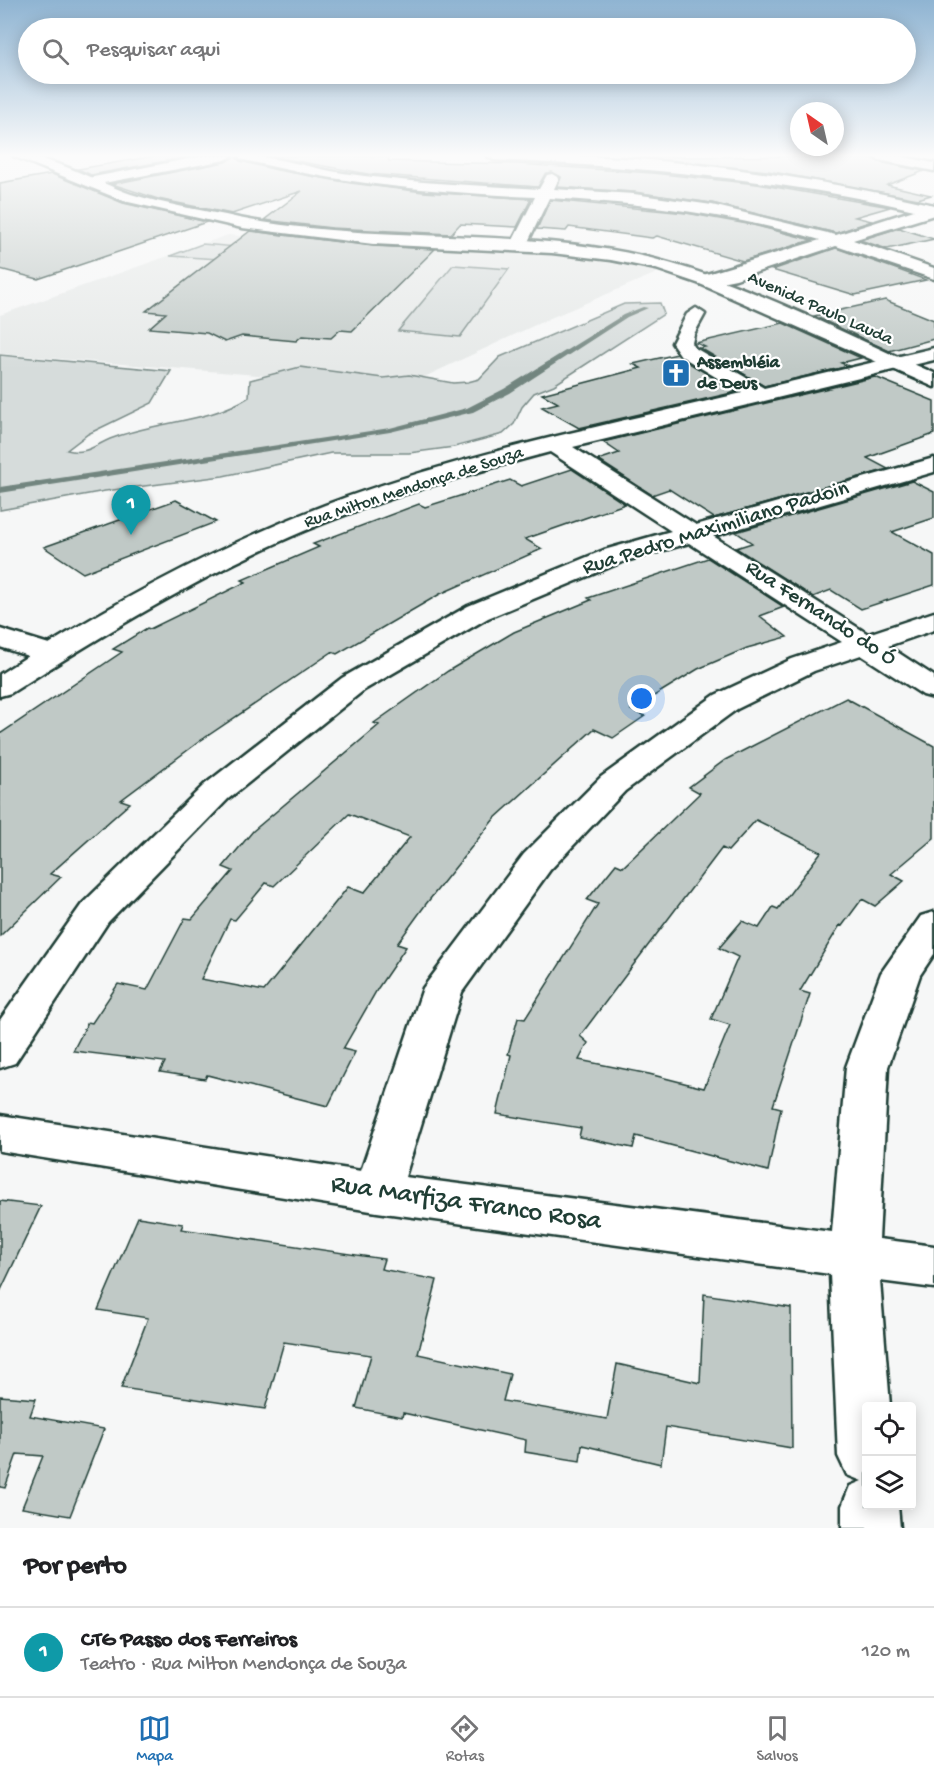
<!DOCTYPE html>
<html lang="pt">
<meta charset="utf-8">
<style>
:root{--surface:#fff;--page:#f6f6f6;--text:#202124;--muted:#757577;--line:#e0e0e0;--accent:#1f6fb2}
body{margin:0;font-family:"Gochi Hand",sans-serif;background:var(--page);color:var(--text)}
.controls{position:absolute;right:18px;bottom:18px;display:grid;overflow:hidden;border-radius:6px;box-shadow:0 3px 15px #0003}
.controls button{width:54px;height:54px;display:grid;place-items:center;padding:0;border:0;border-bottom:2px solid var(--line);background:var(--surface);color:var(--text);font:30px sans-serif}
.compass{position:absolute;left:790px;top:102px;width:54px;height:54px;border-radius:50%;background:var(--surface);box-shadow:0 3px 15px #0003;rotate:326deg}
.you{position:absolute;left:642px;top:699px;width:21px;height:21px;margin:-15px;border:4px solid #fff;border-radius:50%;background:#1a73e8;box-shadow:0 0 0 9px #1a73e833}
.badge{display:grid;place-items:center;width:39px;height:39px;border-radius:50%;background:var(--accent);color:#fff;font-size:20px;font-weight:700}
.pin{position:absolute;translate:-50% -50px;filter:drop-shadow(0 2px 3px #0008)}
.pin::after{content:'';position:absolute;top:32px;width:21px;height:18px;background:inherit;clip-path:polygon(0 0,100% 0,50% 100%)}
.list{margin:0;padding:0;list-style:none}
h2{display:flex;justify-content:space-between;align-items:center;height:78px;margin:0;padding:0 24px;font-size:26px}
h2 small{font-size:20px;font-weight:400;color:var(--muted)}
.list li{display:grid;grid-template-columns:39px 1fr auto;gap:18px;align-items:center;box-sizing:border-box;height:90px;padding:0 24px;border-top:2px solid var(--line)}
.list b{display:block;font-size:22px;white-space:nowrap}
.list p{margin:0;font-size:20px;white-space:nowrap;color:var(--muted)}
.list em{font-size:20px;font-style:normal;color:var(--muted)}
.icon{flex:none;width:33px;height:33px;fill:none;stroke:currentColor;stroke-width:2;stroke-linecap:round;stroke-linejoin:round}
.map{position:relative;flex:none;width:934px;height:1528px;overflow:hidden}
.search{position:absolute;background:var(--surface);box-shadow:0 3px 15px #0003;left:18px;right:18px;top:18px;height:66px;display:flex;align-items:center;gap:15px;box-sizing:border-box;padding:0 21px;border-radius:33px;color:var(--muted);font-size:22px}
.sheet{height:168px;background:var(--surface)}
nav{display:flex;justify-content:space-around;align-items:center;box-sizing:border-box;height:84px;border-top:2px solid var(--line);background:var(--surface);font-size:16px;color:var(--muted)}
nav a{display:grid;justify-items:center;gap:3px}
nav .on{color:var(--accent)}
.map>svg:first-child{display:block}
.built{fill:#e6e9e8}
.green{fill:#d6dcdb;stroke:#7a8c88;stroke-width:1.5}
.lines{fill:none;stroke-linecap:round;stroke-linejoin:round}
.stream{fill:#72857f;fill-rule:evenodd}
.building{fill:#c0c9c6;stroke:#1f3d34;stroke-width:1.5;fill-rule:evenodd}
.minor-casing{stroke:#1f3d34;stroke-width:5}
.major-casing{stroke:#1f3d34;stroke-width:5}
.minor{fill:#fff;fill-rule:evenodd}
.major{fill:#fff;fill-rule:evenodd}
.labels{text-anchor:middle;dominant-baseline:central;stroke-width:4.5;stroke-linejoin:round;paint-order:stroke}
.far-street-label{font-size:18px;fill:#1f3d34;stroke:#fff}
.far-poi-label{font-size:18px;font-weight:bold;fill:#1f3d34;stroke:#fff;text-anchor:start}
.street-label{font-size:22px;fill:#1f3d34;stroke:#fff}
.near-street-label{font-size:27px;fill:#1f3d34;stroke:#fff}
</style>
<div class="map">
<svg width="934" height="1528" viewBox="0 0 934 1528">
<rect width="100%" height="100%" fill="#f6f7f7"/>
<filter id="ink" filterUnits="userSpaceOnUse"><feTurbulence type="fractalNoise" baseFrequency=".0167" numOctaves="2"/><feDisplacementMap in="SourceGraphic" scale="12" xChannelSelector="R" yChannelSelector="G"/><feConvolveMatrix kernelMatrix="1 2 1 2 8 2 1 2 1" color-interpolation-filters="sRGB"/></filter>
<g filter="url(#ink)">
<!-- built -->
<path class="built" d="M 228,235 L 403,247 L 400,250 L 421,252 L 437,249 L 565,255 L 659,272 L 548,319 L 403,387 L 0,354 L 0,315 Z"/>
<!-- green -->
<path class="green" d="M 202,244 L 237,247 L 220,259 L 170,256 Z
M 453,265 L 509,269 L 460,337 L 398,331 Z
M 660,303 L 664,314 L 554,385 L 534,393 L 522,407 L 514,424 L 503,434 L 454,447 L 409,453 L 331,453 L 223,476 L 105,491 L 0,510 L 0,355 L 171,371 L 152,403 L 88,434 L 67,450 C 85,455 94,446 110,439 C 154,421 209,423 249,397 L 250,380 L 300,367 L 383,378 L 409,375 L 453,383 L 468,382 L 479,379 L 500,357 L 624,304 Z"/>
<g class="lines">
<!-- stream -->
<path class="stream" d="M 643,307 L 648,308 L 627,317 L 510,393 L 473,412 L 390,432 L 0,493 L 0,487 L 390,428 L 467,408 L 504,389 L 623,315 Z"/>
</g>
<!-- building -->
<path class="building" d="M 155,156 L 193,156 L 91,175 L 78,169 Z
M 234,156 L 240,161 L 277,170 L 350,183 L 423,192 L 531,199 L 517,227 L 460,224 L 451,234 L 332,228 L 264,220 L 302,191 L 232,214 L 158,199 L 112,184 L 225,162 Z
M 269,156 L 388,156 L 389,161 L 517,164 L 652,173 L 757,184 L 890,207 L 855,217 L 872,221 L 836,233 L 712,203 L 634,192 L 557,187 L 561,177 L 552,172 L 545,174 L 538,187 L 368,174 Z
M 870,156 L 879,162 L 924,171 L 887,185 L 931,195 L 918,199 L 768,171 L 629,157 Z
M 52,174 L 123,203 L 207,222 L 38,279 L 0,269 L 0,183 Z
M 550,200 L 686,213 L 753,225 L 812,240 L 743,261 L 657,236 L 652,238 L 569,227 L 566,231 L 537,229 Z
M 899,228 L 934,239 L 887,249 L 860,240 Z
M 250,231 L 373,246 L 435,249 L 352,331 L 340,330 L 331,338 L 302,336 L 296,341 L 242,336 L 225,342 L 207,333 L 149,328 L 166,313 L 146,311 Z
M 836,248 L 896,269 L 926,280 L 855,295 L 772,270 Z
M 885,300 L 934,320 L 934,339 L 889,351 L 814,316 Z
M 783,323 L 861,358 L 841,363 L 849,366 L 764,386 L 700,348 L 705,347 L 696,343 Z
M 677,354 L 736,392 L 579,428 L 542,407 L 558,403 L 542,394 L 641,368 L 633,364 Z
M 875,377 L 934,401 L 934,434 L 867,458 L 888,469 L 714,518 L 669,489 L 652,495 L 598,460 L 619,453 L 603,442 Z
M 572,469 L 625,504 L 525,539 L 542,549 L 440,594 L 337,654 L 332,652 L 200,741 L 121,800 L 130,803 L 50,874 L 61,877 L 0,936 L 0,734 L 122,652 L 113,649 L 147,628 L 150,629 L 246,582 L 242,580 L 319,547 L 313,544 L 419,504 L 425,507 L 510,480 L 521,486 Z
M 912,481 L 934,492 L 934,518 L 892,532 L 934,555 L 934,585 L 861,609 L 831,590 L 813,597 L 736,548 L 752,543 L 736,532 Z
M 176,500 L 216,522 L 83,573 L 44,547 Z
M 708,558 L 784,607 L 760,616 L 787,637 L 747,648 L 698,669 L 631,710 L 645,716 L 613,738 L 594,729 L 494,819 L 426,904 L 397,944 L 406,947 L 378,988 L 343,1049 L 355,1052 L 328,1106 L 207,1075 L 205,1079 L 160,1072 L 165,1062 L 73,1051 L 88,1022 L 92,1023 L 118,984 L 147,990 L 185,918 L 192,919 L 233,871 L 223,867 L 253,831 L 379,725 L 374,723 L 448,671 L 514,632 L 591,600 L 588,598 ZM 349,814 L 410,837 L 364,893 L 348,887 L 264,991 L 201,979 L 230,919 L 235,920 L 266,883 L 274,886 Z
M 846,698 L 934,746 L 934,838 L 891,874 L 904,881 L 875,906 L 862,899 L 842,926 L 840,925 L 800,991 L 810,994 L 773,1106 L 781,1108 L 768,1171 L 636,1136 L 633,1148 L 579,1137 L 581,1128 L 497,1114 L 511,1055 L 508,1054 L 518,1018 L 525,1019 L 598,904 L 587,900 L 616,864 L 623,867 L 700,793 L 689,787 L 725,760 ZM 756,820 L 821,852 L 778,909 L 773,907 L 759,928 L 742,921 L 719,948 L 738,957 L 711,1019 L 730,1025 L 704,1088 L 649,1074 L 579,1060 L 588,1043 L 580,1036 L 631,968 L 722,848 L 728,851 Z
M 0,1201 L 41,1206 L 0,1292 Z
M 138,1217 L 183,1224 L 181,1229 L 384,1259 L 381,1269 L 437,1280 L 418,1354 L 510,1374 L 503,1401 L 607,1419 L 617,1364 L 700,1383 L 704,1294 L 791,1308 L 792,1448 L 666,1427 L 661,1464 L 582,1445 L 580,1461 L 525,1452 L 526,1440 L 403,1413 L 402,1417 L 356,1408 L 371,1355 L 284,1342 L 265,1409 L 121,1388 L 148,1318 L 98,1310 Z
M 0,1396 L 36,1399 L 30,1416 L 104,1429 L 70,1516 L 22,1508 L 43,1456 L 17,1454 L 5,1488 L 0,1487 Z"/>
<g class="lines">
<!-- minor casing -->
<g class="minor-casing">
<path id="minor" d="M 204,156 L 232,156 L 225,160 L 88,186 L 81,182 L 88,178 Z
M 239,156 C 274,155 308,168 343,173 C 408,183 474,185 539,189 L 547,175 L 552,174 L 559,178 L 554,189 L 634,194 L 712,205 L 836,235 L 914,210 C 776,178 635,167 494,160 L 487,156 C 637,151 788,172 934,205 L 934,215 L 853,240 L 934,268 L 934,279 L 836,246 L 736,279 L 706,285 L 700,284 L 697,280 L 700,276 L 820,240 C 731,214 642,203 549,198 L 526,246 L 518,251 L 510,246 L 535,197 C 435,192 338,184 241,159 Z
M 872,156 L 899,156 L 934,163 L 934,171 L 879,160 Z
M 696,308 L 705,314 L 694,334 L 692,343 L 695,348 L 764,388 L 934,348 L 934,360 L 573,447 L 696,525 L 934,458 L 934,472 L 713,536 L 868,634 L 934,612 L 934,630 L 888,646 L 934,676 L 934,698 L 923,695 L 861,655 L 814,671 L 737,709 L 625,791 L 550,870 L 462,992 L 405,1177 L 832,1232 L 846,1067 L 881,973 L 921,916 L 934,912 L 934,954 L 920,975 L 888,1067 L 879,1239 L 934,1246 L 934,1288 L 880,1281 L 890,1406 L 866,1406 L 866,1506 L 898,1506 L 900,1528 L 842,1528 L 842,1506 L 850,1486 L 862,1481 L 847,1475 L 838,1456 L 830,1274 L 377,1212 L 0,1151 L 0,1115 L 361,1171 L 423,988 L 524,854 L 601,777 L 715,695 L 792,659 L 842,642 L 689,543 L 622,562 L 488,618 L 364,690 L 228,799 L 108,922 L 15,1063 L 0,1068 L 0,1020 L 82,904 L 204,785 L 342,678 L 468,606 L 604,550 L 671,531 L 550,452 C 467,474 384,498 304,531 C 201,575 105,633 11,693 L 0,696 L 0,674 L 28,656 L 0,647 L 0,629 L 49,644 C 137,590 229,542 325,505 C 461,454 602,426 742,393 L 681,356 L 672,343 L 687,314 Z"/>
</g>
<!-- major casing -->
<g class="major-casing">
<path id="major" d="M 13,156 C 53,155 94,181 131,194 C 165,205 204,210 239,218 C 362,242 489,229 612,250 C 721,268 832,329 934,373 L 934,387 L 700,284 L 656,269 L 611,260 L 552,253 L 373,244 L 242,228 L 124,201 Z"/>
</g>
<!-- minor -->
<use href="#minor" class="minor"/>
<!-- major -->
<use href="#major" class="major"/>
</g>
</g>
<!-- sky -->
<linearGradient id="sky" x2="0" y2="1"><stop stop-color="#8fb4d2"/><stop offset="0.42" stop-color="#fbfbfb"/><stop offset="1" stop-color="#fbfbfb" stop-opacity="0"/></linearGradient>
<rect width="934" height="370" fill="url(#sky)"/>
<!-- icons -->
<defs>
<g id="church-square" transform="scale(1.5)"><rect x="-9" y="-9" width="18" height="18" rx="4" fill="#1f6fb2" stroke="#fff"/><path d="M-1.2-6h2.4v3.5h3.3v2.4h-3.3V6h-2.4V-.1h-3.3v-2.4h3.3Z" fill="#fff"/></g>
</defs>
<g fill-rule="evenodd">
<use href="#church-square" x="676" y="373"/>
</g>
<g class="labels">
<!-- far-street labels -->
<g class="far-street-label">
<text transform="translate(820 309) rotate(24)">Avenida Paulo Lauda</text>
<text transform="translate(414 488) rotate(-18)">Rua Milton Mendonça de Souza</text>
</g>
<!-- far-poi labels -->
<g class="far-poi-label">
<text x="697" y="363">Assembléia<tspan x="697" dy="21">de Deus</tspan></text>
</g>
<!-- street labels -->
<g class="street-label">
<text transform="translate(716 529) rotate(-17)">Rua Pedro Maximiliano Padoin</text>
<text transform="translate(820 614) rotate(33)">Rua Fernando do Ó</text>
</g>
<!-- near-street labels -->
<g class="near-street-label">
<text transform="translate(466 1204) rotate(8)">Rua Marfiza Franco Rosa</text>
</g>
</g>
</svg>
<div class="controls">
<button><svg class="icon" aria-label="locate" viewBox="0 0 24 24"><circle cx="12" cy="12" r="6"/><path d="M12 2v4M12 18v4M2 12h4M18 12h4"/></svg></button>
<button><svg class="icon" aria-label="layers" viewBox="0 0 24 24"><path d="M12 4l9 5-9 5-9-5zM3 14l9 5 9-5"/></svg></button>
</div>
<svg class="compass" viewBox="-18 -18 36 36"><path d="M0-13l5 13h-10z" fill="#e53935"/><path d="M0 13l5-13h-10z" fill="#757577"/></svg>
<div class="you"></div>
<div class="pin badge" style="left:131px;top:535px;background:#0f9aa8">1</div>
<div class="search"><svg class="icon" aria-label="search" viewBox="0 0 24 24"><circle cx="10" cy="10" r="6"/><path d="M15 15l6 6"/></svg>Pesquisar aqui</div>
</div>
<section class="sheet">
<h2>Por perto<small></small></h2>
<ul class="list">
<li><span class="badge" style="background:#0f9aa8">1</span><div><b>CTG Passo dos Ferreiros</b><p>Teatro · Rua Milton Mendonça de Souza</p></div><em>120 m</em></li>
</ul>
</section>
<nav>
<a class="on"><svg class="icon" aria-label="map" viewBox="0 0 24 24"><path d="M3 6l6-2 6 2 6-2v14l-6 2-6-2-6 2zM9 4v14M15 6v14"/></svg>Mapa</a>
<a><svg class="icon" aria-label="directions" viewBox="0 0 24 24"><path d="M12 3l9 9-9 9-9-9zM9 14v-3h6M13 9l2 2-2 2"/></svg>Rotas</a>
<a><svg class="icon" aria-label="saved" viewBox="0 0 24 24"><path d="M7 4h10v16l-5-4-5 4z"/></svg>Salvos</a>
</nav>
